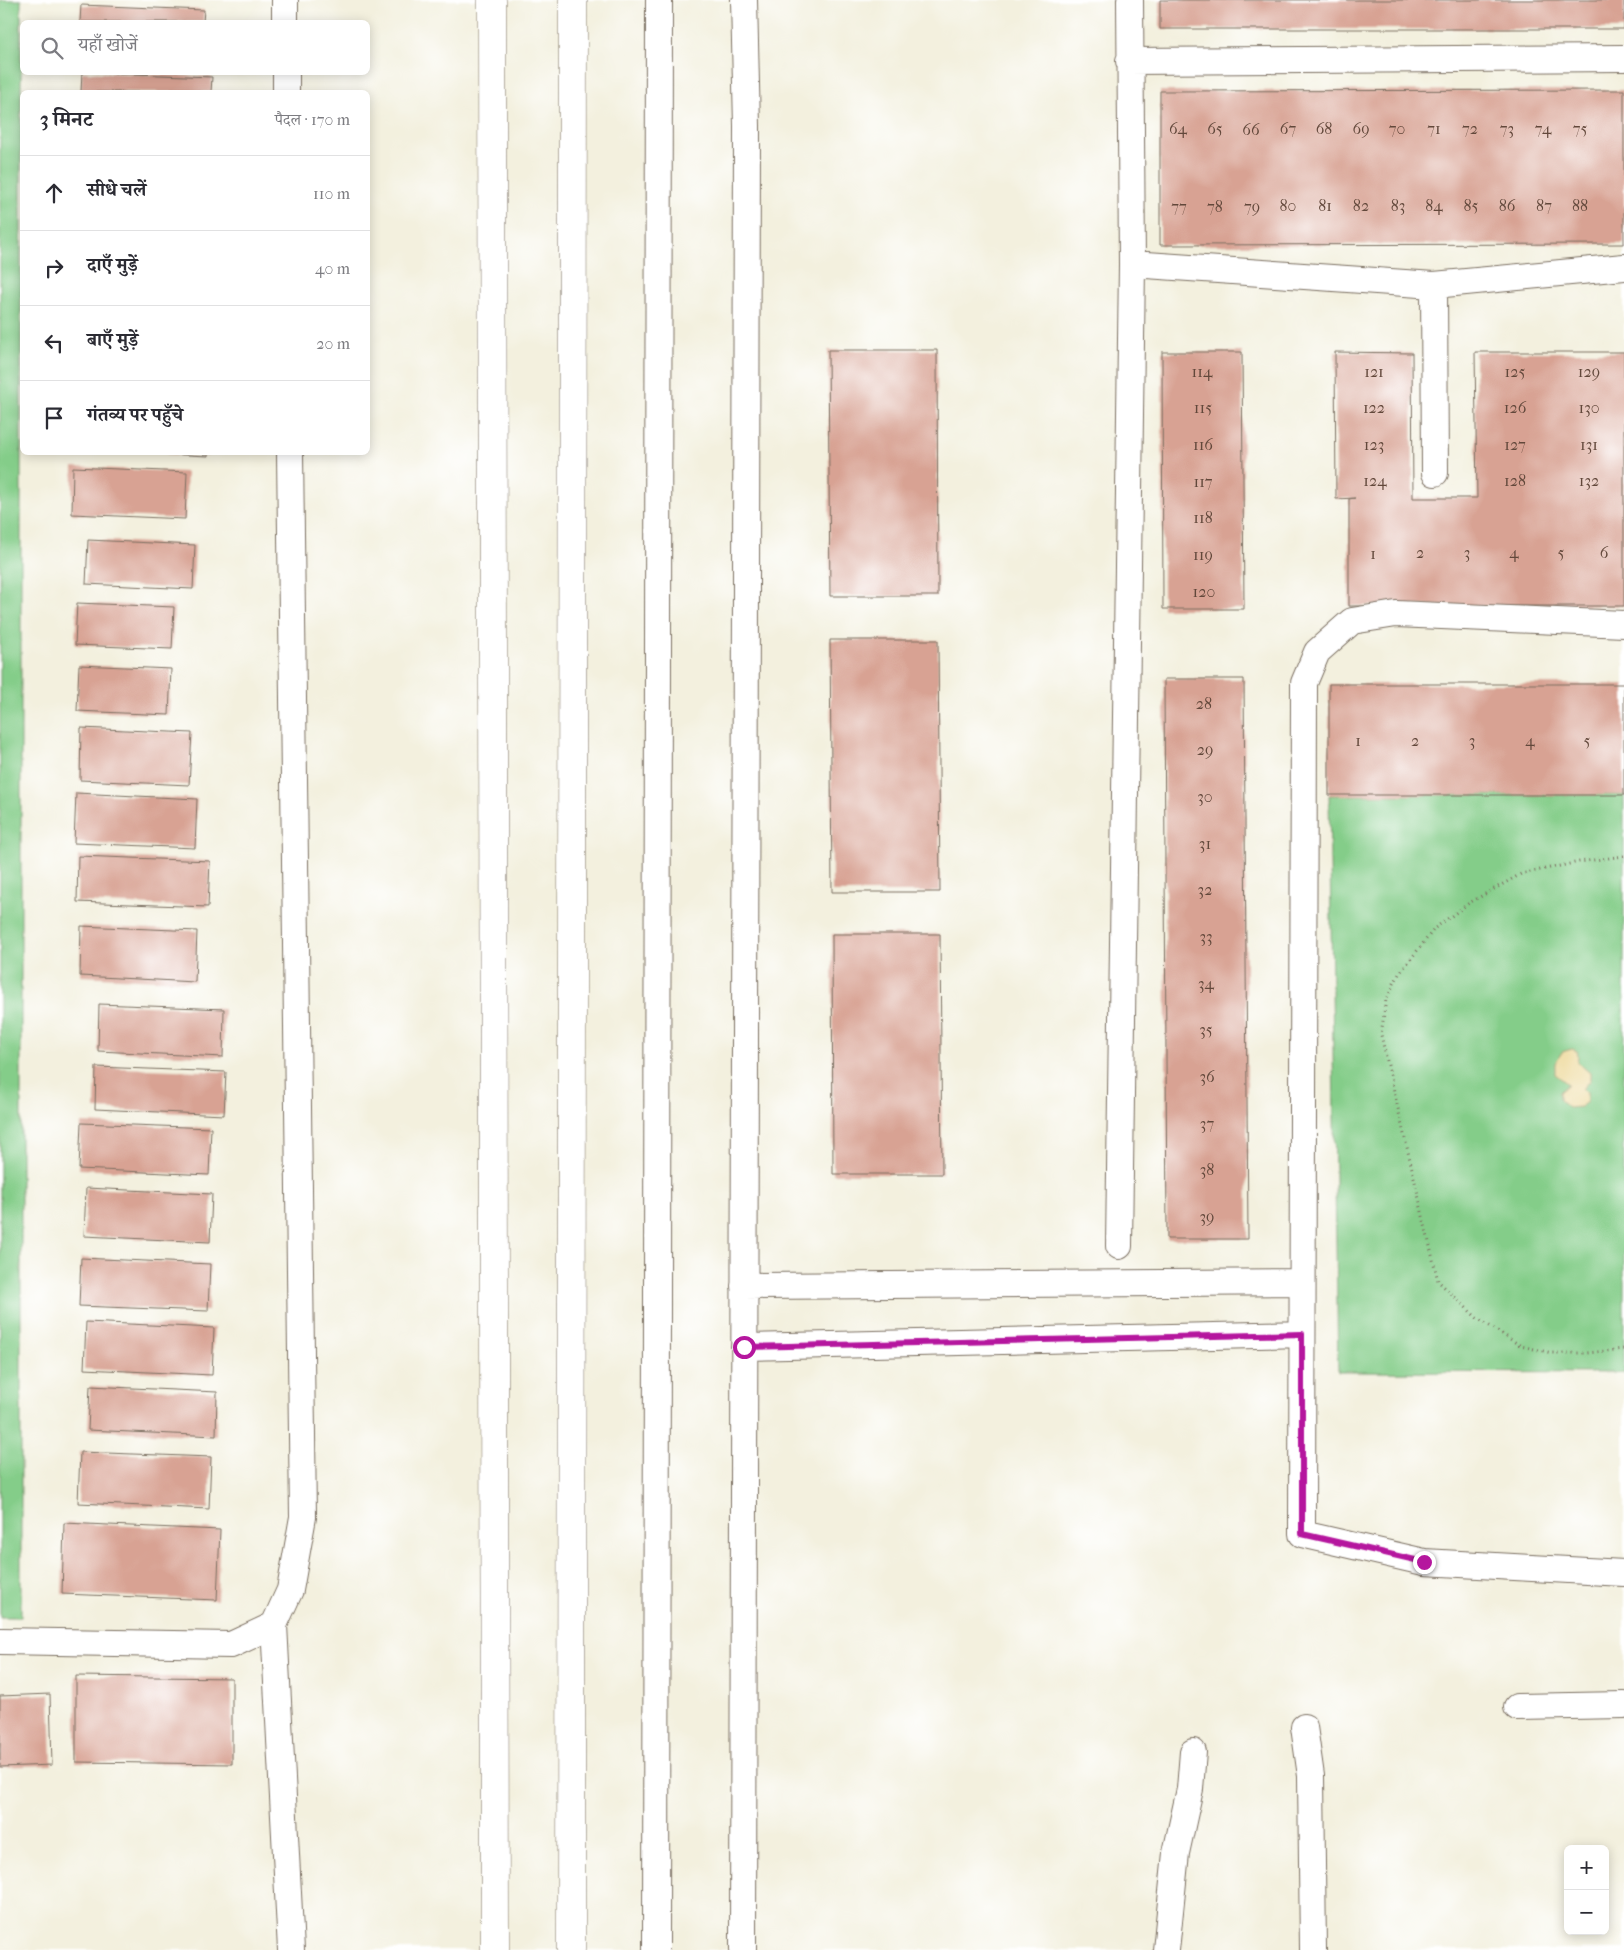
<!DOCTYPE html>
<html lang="hi">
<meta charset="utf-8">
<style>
:root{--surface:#fff;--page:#f7f7f7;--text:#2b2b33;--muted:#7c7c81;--line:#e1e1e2}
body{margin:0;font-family:"IM FELL French Canon","Noto Serif Devanagari",serif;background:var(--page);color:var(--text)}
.controls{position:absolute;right:15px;bottom:15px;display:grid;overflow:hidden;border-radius:8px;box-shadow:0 2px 12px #0003}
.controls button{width:45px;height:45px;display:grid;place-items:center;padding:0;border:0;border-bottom:1px solid var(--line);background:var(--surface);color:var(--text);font:25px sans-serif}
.stop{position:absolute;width:15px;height:15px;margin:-11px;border:4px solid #b5179e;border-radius:50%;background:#fff}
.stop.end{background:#b5179e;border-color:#fff;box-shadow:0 1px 5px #0008}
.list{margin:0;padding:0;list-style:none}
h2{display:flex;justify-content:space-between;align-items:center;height:65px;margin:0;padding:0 20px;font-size:21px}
h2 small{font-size:16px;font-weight:400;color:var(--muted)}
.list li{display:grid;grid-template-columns:32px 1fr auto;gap:15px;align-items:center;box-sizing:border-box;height:75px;padding:0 20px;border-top:1px solid var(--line)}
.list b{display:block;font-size:19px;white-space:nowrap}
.list em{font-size:16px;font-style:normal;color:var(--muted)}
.icon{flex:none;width:28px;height:28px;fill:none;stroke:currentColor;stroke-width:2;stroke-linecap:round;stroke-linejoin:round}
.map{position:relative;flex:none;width:1624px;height:1950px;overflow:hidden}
.search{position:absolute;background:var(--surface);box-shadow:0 2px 12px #0003;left:20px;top:20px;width:350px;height:55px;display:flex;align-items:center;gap:12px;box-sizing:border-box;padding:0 18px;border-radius:8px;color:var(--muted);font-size:19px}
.panel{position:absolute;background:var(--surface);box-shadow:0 2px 12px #0003;left:20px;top:90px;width:350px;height:365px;border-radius:8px}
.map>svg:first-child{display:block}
.green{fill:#84cd89;stroke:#607c54}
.sand{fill:#eeda9e;stroke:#94825e}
.building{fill:#d8a293}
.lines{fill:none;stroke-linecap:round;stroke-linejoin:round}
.minor-casing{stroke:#7b6f61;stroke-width:28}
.tertiary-casing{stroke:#7b6f61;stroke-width:29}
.path{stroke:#7b6f61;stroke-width:3;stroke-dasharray:1 4;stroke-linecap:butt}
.minor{stroke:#fff;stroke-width:26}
.tertiary{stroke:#fff;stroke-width:28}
.route{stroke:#b5179e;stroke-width:6}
.labels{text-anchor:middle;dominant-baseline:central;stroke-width:4;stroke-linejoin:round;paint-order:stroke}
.number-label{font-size:16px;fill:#62483b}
</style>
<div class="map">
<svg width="1624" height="1950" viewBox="0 0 1624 1950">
<rect width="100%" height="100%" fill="#fff"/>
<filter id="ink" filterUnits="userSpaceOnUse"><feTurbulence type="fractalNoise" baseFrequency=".02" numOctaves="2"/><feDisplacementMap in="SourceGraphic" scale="10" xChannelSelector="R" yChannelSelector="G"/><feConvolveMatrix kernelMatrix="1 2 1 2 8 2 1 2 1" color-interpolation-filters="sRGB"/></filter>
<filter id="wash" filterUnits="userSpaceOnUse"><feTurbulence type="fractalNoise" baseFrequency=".0096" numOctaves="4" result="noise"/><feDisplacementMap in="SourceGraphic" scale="20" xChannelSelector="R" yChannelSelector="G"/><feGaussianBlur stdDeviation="1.12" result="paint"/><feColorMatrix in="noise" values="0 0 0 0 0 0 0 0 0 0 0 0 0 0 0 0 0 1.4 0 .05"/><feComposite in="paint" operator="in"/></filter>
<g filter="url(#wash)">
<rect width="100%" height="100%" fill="#f3f0de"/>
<!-- green -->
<path class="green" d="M 0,0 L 21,0 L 21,1617 L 0,1617 Z
M 1329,795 L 1624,795 L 1624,1373 L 1338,1372 Z"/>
<!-- sand -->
<path class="sand" d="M 1572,1049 L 1577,1051 L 1578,1056 L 1577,1062 L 1590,1073 L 1590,1080 L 1582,1089 L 1587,1093 L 1587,1102 L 1580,1107 L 1568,1108 L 1559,1100 L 1559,1092 L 1568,1084 L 1555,1074 L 1555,1063 L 1562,1052 Z"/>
<g id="blocks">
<!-- building -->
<path class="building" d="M 1160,0 L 1624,0 L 1624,29 L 1160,29 Z
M 81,5 L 204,10 L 203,22 L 80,22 Z
M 82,72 L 212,77 L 211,92 L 81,92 Z
M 1624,90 L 1624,244 L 1160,245 L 1160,91 Z
M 828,350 L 937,350 L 938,596 L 830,596 Z
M 1162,352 L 1242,352 L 1244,609 L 1163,609 Z
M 1335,352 L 1412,353 L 1413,498 L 1477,498 L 1475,352 L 1624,352 L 1624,606 L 1349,606 L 1349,499 L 1355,498 L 1336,499 Z
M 166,452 L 208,452 L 208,456 L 166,454 Z
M 73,467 L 187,472 L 185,519 L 72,514 Z
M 88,540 L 195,545 L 193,589 L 86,584 Z
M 77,603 L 174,607 L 172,649 L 75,645 Z
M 830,640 L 938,640 L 940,892 L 832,892 Z
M 79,665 L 171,669 L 169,715 L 77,711 Z
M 1164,679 L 1244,679 L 1248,1239 L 1167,1239 Z
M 1329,684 L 1624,684 L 1624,795 L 1329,795 Z
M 81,728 L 192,733 L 189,785 L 80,780 Z
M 76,793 L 197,799 L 195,848 L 74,843 Z
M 78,856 L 210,861 L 208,907 L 77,902 Z
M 81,926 L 197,931 L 195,982 L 80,976 Z
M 832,934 L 940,934 L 942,1174 L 833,1174 Z
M 99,1004 L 224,1009 L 223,1057 L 98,1051 Z
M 96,1067 L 226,1072 L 224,1115 L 95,1109 Z
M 81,1123 L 211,1128 L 209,1175 L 79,1169 Z
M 86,1188 L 212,1194 L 210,1242 L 84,1236 Z
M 81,1258 L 210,1264 L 208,1311 L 79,1306 Z
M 86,1322 L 214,1328 L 212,1375 L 84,1369 Z
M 90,1386 L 217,1392 L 216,1436 L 88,1430 Z
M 80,1452 L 211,1457 L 209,1509 L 78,1503 Z
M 64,1523 L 220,1530 L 217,1600 L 62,1594 Z
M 76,1676 L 232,1678 L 232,1764 L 76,1762 Z
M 50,1694 L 52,1765 L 0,1767 L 0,1696 Z"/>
</g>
</g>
<g filter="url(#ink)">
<use href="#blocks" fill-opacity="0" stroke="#7b6f61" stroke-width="1"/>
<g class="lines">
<!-- minor casing -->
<g class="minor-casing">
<path id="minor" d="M 285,0 L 285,22
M 1129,61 L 1624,58
M 286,72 L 286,92
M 1132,264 L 1434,285 L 1624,267
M 1434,285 L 1435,473
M 1624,624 L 1396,614 L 1352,621 L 1317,652 L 1304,683 L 1302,1534 L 1424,1562 L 1624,1573
M 1119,1246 L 1132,264 L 1130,0
M 744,1286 L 1302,1282
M 744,1347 L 1302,1334
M 274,1625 L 291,1950
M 0,1641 L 231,1645 L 274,1625 L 290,1590 L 303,1517 L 290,452
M 1517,1707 L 1624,1705
M 1304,1727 L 1311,1776 L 1313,1950
M 656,1950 L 659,0
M 743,1950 L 747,126 L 744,0
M 1166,1950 L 1176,1853 L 1190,1789 L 1193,1752"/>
</g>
<!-- tertiary casing -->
<g class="tertiary-casing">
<path id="tertiary" d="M 492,0 L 495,1950
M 571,1950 L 573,0"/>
</g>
<!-- path -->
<path class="path" d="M 1624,856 L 1579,862 L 1521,874 L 1469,903 L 1435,928 L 1399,974 L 1386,999 L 1381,1035 L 1438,1281 L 1477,1318 L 1521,1346 L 1552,1353 L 1587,1353 L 1624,1349"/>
<!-- minor -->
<use href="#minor" class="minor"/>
<!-- tertiary -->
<use href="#tertiary" class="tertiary"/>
</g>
</g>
<g class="lines" filter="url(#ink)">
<!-- route -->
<path class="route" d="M 744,1347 L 1302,1334 L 1302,1534 L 1424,1562"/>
</g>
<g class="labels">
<!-- number labels -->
<g class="number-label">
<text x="1178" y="128">64</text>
<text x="1215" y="128">65</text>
<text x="1288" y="128">67</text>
<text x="1324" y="128">68</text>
<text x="1361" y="128">69</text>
<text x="1397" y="128">70</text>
<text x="1434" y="128">71</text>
<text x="1470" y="128">72</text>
<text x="1507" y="128">73</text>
<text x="1543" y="128">74</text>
<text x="1580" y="128">75</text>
<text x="1251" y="129">66</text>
<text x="1288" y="205">80</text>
<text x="1325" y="205">81</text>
<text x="1361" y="205">82</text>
<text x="1398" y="205">83</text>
<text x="1434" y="205">84</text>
<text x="1471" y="205">85</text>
<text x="1507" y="205">86</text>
<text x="1544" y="205">87</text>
<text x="1580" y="205">88</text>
<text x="1179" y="206">77</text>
<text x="1215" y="206">78</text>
<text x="1252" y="206">79</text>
<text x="1202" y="371">114</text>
<text x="1374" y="371">121</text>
<text x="1515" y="371">125</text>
<text x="1589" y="371">129</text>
<text x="1203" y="407">115</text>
<text x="1374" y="407">122</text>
<text x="1515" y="407">126</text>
<text x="1589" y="407">130</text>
<text x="1203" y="444">116</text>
<text x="1374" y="444">123</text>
<text x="1515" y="444">127</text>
<text x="1589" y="444">131</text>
<text x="1375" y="480">124</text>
<text x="1515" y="480">128</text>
<text x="1589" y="480">132</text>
<text x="1203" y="481">117</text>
<text x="1203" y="517">118</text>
<text x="1420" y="552">2</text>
<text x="1467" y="552">3</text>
<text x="1514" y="552">4</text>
<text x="1561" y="552">5</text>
<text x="1604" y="552">6</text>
<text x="1373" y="553">1</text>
<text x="1203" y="554">119</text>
<text x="1204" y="591">120</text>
<text x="1204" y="703">28</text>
<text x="1358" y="740">1</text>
<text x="1415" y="740">2</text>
<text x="1472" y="740">3</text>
<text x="1530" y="740">4</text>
<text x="1587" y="740">5</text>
<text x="1205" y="749">29</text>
<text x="1205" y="796">30</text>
<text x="1205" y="843">31</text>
<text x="1205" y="889">32</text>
<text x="1206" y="936">33</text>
<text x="1206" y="983">34</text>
<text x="1206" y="1029">35</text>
<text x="1207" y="1076">36</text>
<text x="1207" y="1123">37</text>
<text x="1207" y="1169">38</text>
<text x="1207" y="1216">39</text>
</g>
</g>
</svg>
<div class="controls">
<button>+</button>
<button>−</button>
</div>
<div class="stop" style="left:744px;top:1347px"></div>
<div class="stop end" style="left:1424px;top:1562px"></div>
<div class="search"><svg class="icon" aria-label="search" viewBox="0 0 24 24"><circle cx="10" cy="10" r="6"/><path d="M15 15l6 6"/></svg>यहाँ खोजें</div>
<section class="panel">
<h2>3 मिनट<small>पैदल · 170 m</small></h2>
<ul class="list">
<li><svg class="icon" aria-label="ahead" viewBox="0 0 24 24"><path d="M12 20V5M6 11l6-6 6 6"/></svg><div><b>सीधे चलें</b></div><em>110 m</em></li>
<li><svg class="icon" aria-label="right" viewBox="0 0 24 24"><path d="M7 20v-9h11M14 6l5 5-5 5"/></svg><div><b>दाएँ मुड़ें</b></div><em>40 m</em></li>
<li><svg class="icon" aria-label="left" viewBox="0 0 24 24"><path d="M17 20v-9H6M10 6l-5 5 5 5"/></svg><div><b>बाएँ मुड़ें</b></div><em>20 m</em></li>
<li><svg class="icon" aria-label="arrive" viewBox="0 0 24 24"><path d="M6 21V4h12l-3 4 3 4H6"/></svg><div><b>गंतव्य पर पहुँचे</b></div></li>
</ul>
</section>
</div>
